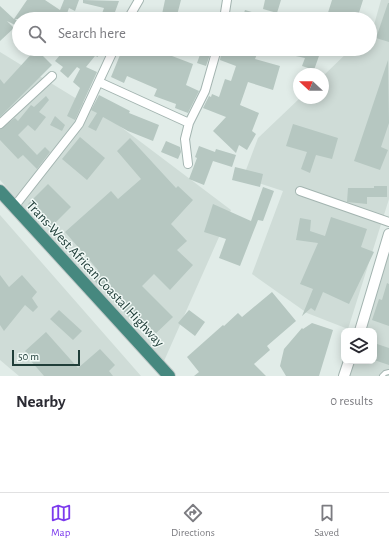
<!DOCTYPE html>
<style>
:root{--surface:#fff;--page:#f7f7f7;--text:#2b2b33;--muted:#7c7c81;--line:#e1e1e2;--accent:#7c3aed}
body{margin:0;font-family:"Alegreya Sans",sans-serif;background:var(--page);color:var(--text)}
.controls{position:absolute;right:12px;bottom:12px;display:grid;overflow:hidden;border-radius:8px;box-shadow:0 2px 10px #0003}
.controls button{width:36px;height:36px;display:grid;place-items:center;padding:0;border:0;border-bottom:1px solid var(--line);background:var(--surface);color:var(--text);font:20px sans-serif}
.compass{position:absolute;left:293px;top:68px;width:36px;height:36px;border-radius:50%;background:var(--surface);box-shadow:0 2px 10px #0003;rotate:292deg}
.scale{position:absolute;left:12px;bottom:10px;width:68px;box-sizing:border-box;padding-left:4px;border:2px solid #203e39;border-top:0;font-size:11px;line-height:14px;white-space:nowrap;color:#203e39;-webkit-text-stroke:3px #f1f9f6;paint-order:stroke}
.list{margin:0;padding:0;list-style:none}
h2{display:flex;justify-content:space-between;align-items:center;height:52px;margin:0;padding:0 16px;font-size:17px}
h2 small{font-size:13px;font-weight:400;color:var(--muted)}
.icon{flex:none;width:22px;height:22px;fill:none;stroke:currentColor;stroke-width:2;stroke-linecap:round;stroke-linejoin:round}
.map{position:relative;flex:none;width:389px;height:376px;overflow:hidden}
.search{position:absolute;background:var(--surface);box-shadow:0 2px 10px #0003;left:12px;right:12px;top:12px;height:44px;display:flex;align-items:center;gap:10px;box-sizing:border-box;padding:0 14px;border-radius:22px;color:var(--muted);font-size:15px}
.sheet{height:116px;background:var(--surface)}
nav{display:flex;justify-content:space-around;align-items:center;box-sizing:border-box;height:56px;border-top:1px solid var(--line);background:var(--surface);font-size:11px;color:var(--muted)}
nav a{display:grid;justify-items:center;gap:2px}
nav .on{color:var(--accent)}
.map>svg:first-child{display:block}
.built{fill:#cfdcd7}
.building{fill:#b6c7c1}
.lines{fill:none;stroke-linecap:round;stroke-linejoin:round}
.service-casing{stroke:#a3b4b0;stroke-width:6}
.minor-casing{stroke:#a3b4b0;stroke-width:10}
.tertiary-casing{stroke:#a3b4b0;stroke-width:12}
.trunk-casing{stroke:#c1c9c8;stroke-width:14}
.service{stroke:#fff;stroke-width:4}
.minor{stroke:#fff;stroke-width:8}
.tertiary{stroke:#fff;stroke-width:10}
.trunk{stroke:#46887f;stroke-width:12}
.labels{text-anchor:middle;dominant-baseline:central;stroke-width:3;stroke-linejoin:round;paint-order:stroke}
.street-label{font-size:14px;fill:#203e39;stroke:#f1f9f6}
</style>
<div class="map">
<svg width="389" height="376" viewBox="0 0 389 376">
<rect width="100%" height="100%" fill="#e1ece8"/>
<!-- built -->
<path class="built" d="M 381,0 L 389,0 L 389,199 L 348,329 L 307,313 L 252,274 L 283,191 L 243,178 L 258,138 L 300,98 L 323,98 L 323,76 L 351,49 L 370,49 L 370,33 L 372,32 Z
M 0,52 L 113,121 L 231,210 L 164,361 L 0,180 Z
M 0,215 L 141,376 L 19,376 L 0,360 Z
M 389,233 L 389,376 L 344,376 L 348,361 L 374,361 L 374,331 L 358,331 Z"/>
<!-- building -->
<path class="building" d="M 27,0 L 45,0 L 60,10 L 64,0 L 79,0 L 75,11 L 69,8 L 65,19 L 39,19 L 33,14 L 28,19 L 15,19 L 19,23 L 19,27 L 7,21 L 14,28 L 0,41 L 0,6 L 14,19 Z
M 83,0 L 119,1 L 115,12 L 124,15 L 123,19 L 100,19 L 104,8 L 83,3 Z
M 165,0 L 181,0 L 176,19 L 161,19 Z
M 265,0 L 281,0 L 277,13 L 263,9 Z
M 332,0 L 363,0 L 357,19 L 326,19 Z
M 388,3 L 389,3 L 389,42 L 376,38 Z
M 245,10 L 268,17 L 268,19 L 242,19 Z
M 36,49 L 52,65 L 0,117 L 0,79 L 4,84 Z
M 65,49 L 99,49 L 98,57 L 95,56 L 86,67 L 97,72 L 75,120 L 67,116 L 80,88 L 73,82 L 80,69 L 77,67 L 68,78 L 60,71 L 63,67 L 55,61 Z
M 119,49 L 176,49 L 172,56 L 193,64 L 186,85 L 199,91 L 188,113 L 175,108 L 176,104 L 154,96 L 157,89 L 127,76 L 124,83 L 111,77 L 120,55 L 118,54 Z
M 202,49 L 211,52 L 206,66 L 197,63 Z
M 222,49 L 259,49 L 255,59 L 280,66 L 273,90 L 248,82 L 240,105 L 259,113 L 252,131 L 256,134 L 247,150 L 239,145 L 236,153 L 213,131 L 226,117 L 203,108 L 209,96 L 211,97 L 212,94 L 219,97 L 225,79 L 231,81 L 236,66 L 220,60 Z
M 277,49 L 306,49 L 320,53 L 314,70 L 302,66 L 305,58 L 277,52 Z
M 388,60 L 389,123 L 381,147 L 388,150 L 380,170 L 354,161 Z
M 99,95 L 130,111 L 129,113 L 159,125 L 153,141 L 128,131 L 103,117 L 96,131 L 88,127 L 97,113 L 91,110 Z
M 46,96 L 49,100 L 39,112 L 46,117 L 35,131 L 28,125 L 18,135 L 37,155 L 45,147 L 50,152 L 37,169 L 23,155 L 18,159 L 0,140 L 0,129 L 15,118 L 18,121 L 31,105 L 34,107 Z
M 55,116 L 65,125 L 62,131 L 50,125 Z
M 293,124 L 338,138 L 332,159 L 316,155 L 310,173 L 301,169 L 307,152 L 286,146 Z
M 80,137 L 105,158 L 87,180 L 62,159 Z
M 130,138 L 176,188 L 178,186 L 193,200 L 171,224 L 187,241 L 177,250 L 193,265 L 170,290 L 154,274 L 142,286 L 173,317 L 150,339 L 91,277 L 98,270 L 65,232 L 111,191 L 118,199 L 141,179 L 117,151 Z
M 166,141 L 180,147 L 181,152 L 178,159 L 161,152 Z
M 199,146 L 215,152 L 216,149 L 236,155 L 232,167 L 213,161 L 204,185 L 189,179 L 197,158 L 195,157 Z
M 235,167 L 263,174 L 260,187 L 232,180 Z
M 48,184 L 71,207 L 51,227 L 28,204 Z
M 374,186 L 387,186 L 387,197 L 367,197 L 367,204 L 347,202 L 348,188 L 374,188 Z
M 263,187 L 274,191 L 263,221 L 258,220 L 240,266 L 219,258 L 226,239 L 204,232 L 213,204 L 251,221 Z
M 331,217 L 367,229 L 361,247 L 374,252 L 349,304 L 323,292 L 315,311 L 311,308 L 302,316 L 313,289 L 300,284 L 318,243 L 296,240 L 300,218 L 311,220 L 310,231 L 325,236 Z
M 0,275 L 9,287 L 22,275 L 37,292 L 32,298 L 38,307 L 33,312 L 25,305 L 4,331 L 0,325 Z
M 387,283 L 389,284 L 389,326 L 372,320 L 379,299 L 382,300 Z
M 272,292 L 296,321 L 267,346 L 270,350 L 254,364 L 266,376 L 194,376 L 199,372 L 187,357 L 223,325 L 224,326 L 238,313 L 242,317 Z
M 59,310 L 82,331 L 73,340 L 50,319 Z
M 189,310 L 205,322 L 195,336 L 178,323 Z
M 312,323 L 333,330 L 319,376 L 286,376 L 280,366 L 284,349 L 302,328 L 303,329 Z
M 46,332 L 78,368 L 100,349 L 115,365 L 109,371 L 113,376 L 44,376 L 31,361 L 32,359 L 25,351 Z
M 377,344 L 389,348 L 389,365 L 374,360 L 374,353 Z"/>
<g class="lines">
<!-- service casing -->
<g class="service-casing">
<path id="service" d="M 382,376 L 385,373 L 389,372"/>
</g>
<!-- minor casing -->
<g class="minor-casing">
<path id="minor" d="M 128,19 L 139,0
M 224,19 L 227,0
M 99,82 L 189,123
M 0,124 L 52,76
M 188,164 L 185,139 L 189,123 L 205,91 L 217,49
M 300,191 L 389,222
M 14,207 L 79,124 L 114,49"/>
</g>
<!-- tertiary casing -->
<g class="tertiary-casing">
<path id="tertiary" d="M 360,331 L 389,234
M 344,376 L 349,361"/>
</g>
<!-- trunk casing -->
<g class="trunk-casing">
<path id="trunk" d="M 0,191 L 169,376"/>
</g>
<!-- service -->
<use href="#service" class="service"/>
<!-- minor -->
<use href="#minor" class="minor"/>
<!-- tertiary -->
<use href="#tertiary" class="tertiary"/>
<!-- trunk -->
<use href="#trunk" class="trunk"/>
</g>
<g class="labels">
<!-- street labels -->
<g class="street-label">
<text transform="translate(95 274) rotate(47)">Trans-West African Coastal Highway</text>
</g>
</g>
</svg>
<div class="controls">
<button><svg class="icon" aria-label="layers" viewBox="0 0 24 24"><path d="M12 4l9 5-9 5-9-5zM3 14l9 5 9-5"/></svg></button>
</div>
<svg class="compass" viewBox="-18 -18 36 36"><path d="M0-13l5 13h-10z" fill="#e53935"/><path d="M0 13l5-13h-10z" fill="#7c7c81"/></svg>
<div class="scale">50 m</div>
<div class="search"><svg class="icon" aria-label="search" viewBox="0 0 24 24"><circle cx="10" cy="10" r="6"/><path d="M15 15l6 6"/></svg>Search here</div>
</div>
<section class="sheet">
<h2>Nearby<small>0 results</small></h2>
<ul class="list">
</ul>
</section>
<nav>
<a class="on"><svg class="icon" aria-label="map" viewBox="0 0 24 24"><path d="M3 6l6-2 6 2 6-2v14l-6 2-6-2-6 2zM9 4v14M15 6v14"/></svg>Map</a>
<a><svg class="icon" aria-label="directions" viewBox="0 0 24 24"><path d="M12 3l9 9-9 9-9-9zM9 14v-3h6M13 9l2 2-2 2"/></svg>Directions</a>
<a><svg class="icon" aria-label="saved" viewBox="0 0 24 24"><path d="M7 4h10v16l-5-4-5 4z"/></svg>Saved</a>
</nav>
